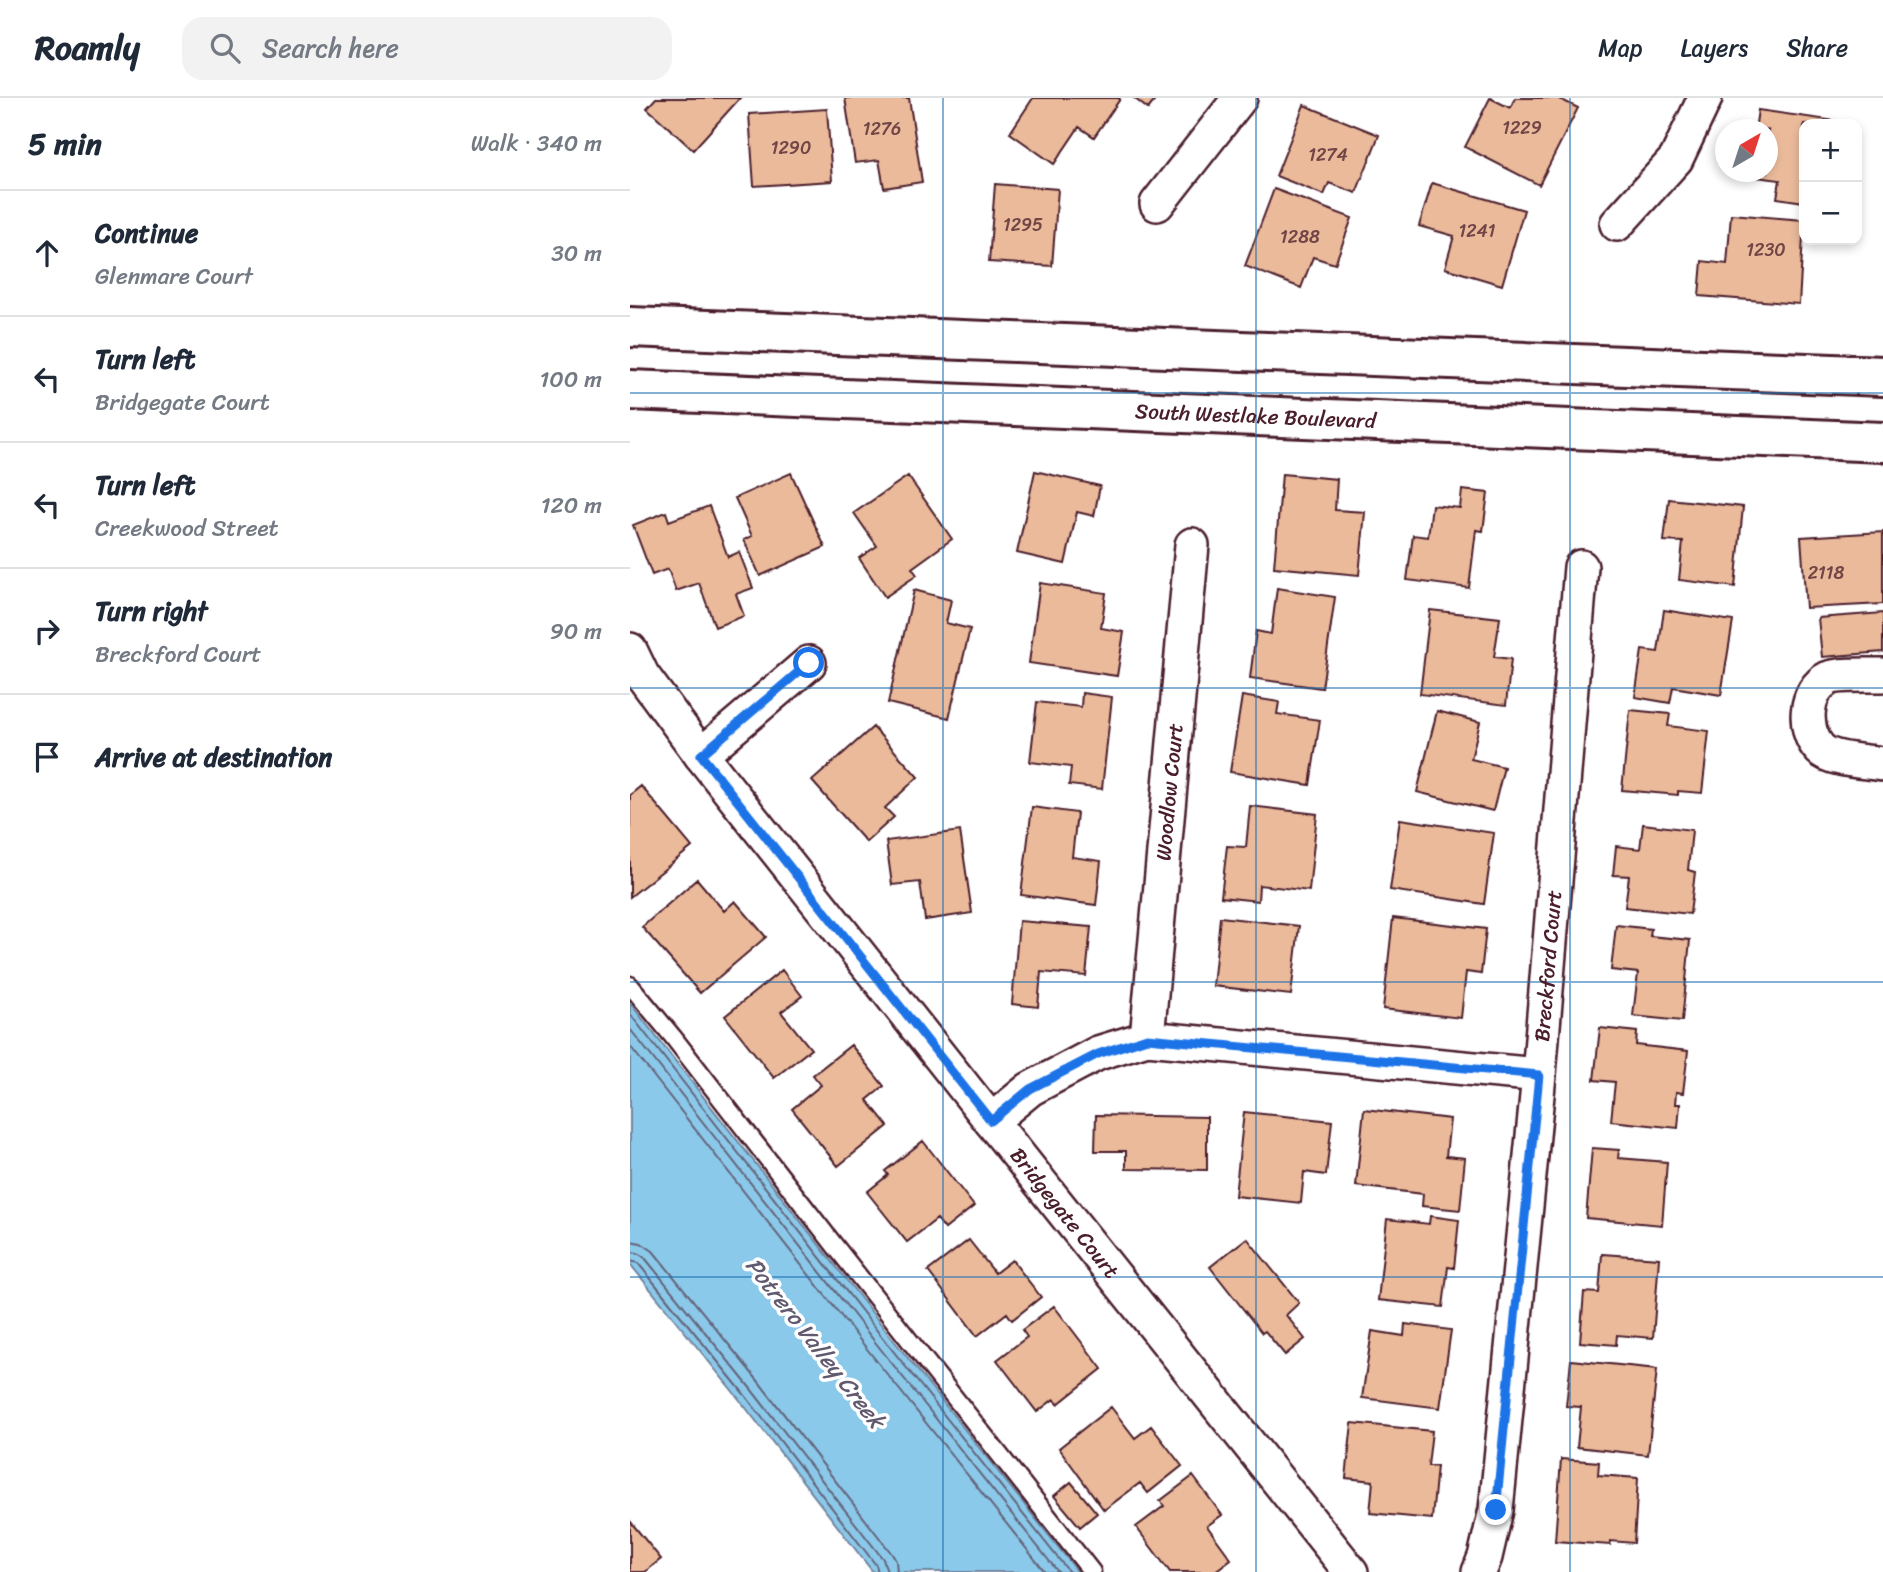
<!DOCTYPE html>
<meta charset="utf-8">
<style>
:root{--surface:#fff;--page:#f2f2f3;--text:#1f2937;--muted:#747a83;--line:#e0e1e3}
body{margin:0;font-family:Sriracha,sans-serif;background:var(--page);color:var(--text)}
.controls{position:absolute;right:21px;top:21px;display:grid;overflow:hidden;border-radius:14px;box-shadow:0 4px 10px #0003}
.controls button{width:63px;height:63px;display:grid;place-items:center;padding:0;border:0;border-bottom:2px solid var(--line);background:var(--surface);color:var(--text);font:35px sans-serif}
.compass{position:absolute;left:1085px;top:21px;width:63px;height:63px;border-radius:50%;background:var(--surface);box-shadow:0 4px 10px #0003;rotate:39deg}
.stop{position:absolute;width:21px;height:21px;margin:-16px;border:5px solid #1a73e8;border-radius:50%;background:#fff}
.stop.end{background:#1a73e8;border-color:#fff;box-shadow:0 2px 7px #0008}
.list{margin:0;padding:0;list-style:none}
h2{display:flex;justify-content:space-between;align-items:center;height:91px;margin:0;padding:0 28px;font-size:30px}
h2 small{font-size:23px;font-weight:400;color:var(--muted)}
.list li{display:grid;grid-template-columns:46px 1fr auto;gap:21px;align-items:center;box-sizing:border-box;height:126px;padding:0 28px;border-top:2px solid var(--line)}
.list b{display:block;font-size:26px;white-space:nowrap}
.list p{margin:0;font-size:23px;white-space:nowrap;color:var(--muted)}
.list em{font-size:23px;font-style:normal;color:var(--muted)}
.icon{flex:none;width:38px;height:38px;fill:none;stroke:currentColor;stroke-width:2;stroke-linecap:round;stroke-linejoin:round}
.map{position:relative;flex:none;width:1253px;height:1474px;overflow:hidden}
header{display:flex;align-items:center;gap:42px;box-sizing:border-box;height:98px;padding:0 35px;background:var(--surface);border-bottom:2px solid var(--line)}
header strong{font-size:33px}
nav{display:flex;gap:38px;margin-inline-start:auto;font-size:24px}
.search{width:490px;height:63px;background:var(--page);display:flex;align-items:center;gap:18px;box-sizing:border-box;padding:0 24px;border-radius:21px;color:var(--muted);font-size:26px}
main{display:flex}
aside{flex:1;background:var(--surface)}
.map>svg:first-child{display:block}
.water{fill:#8bc9eb;stroke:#71859e;stroke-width:2}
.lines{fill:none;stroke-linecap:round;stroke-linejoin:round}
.shore{stroke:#646378;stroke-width:2}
.building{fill:#eaba9b;stroke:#4a1f2b;stroke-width:2}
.lane-casing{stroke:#4a1f2b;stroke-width:21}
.street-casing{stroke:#4a1f2b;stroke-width:38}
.secondary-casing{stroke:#4a1f2b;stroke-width:44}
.lane{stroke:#fff;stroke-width:16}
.street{stroke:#fff;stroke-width:33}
.secondary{stroke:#fff;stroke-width:38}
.route{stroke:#1a73e8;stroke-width:9}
.grid{fill:none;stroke:#1f6fb2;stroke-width:2;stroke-opacity:0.55}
.labels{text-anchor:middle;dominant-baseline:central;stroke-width:7;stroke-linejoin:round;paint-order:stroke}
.number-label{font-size:18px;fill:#724647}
.street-label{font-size:21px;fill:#4a1f2b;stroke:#fff}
.water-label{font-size:23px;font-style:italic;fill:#615a6e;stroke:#fff}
</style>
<header>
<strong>Roamly</strong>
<div class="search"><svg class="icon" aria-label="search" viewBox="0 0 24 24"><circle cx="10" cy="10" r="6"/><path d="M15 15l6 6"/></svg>Search here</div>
<nav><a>Map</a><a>Layers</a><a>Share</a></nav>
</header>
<main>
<aside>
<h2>5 min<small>Walk · 340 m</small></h2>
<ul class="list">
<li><svg class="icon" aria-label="ahead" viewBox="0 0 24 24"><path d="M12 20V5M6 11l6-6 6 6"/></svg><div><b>Continue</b><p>Glenmare Court</p></div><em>30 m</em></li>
<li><svg class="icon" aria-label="left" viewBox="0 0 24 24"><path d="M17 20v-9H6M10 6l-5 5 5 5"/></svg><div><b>Turn left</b><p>Bridgegate Court</p></div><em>100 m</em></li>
<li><svg class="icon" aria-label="left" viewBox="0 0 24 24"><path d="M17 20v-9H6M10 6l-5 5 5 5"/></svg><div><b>Turn left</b><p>Creekwood Street</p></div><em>120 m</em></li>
<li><svg class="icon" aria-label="right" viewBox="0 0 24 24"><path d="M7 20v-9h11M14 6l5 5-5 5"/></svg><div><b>Turn right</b><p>Breckford Court</p></div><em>90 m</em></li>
<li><svg class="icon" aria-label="arrive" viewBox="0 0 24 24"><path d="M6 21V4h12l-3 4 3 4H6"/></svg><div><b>Arrive at destination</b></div></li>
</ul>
</aside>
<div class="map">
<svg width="1253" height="1474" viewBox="0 0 1253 1474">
<rect width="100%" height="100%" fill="#fff"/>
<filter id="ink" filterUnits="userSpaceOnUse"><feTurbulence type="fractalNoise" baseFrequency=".0143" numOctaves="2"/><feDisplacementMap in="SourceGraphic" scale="14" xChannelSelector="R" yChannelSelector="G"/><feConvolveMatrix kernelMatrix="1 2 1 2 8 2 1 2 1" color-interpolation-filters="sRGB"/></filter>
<g filter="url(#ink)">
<!-- water -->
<path class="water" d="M 0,905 L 258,1235 L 448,1474 L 243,1474 L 109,1301 L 0,1166 Z"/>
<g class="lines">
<!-- shore -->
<path class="shore" d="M 0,916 L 252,1239 L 439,1474
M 0,931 L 245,1244 L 428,1474
M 0,948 L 237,1251 L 415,1474
M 0,1143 L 11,1145 L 23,1153 L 129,1284 L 262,1456 L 266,1463 L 267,1474
M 0,1154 L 8,1155 L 15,1160 L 121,1291 L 253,1461 L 257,1474
M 0,1163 L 8,1165 L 114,1296 L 246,1467 L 248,1474"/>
</g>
<!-- building -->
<path class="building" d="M 26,0 L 110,0 L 63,52 L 17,10 Z
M 215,0 L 279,0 L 292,84 L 254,90 L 249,62 L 225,65 Z
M 403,0 L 489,0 L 490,1 L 464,39 L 449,29 L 424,66 L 380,35 Z
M 504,0 L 527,0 L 518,11 Z
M 860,0 L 880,10 L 885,0 L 928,0 L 948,10 L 909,87 L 835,49 Z
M 674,7 L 749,37 L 726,95 L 699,85 L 694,97 L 646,78 Z
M 197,11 L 202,83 L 124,88 L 119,16 Z
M 1128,12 L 1206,23 L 1206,26 L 1174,26 L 1174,104 L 1147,100 L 1150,82 L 1119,78 L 1119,74 L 1138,74 L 1138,32 L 1125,32 Z
M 802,85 L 894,112 L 872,187 L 815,170 L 824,138 L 789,128 Z
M 365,86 L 428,91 L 422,168 L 359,164 Z
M 644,91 L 722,120 L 705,166 L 683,159 L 671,190 L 615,168 Z
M 1101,116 L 1174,122 L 1169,206 L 1069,198 L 1072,163 L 1097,166 Z
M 405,373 L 470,388 L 464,418 L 447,414 L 435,466 L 387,455 Z
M 161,375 L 195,449 L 130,478 L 114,442 L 122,438 L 105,400 Z
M 652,376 L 707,381 L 705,412 L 735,414 L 729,477 L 644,469 Z
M 278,378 L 322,441 L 282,470 L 287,477 L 255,499 L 229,460 L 247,448 L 224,415 Z
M 832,392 L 858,395 L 853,433 L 846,432 L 839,490 L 777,482 L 783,437 L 798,439 L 802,407 L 830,410 Z
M 1039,401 L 1113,409 L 1105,489 L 1049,482 L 1053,444 L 1034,443 Z
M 79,408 L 98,459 L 109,454 L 123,490 L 106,496 L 114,518 L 85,529 L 69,485 L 46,493 L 38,471 L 22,477 L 3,427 L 36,414 L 39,423 Z
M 1253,434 L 1253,506 L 1176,510 L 1171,439 Z
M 410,485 L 476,495 L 471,530 L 494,534 L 487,578 L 399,565 Z
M 647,490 L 705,499 L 692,590 L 620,580 L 626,533 L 641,536 Z
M 284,492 L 321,502 L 316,525 L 340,531 L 319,620 L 258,605 Z
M 800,512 L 870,520 L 864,559 L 881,561 L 876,607 L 790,596 Z
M 1034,512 L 1103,523 L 1091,597 L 1043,589 L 1040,605 L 1005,599 L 1012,552 L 1028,554 Z
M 1253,515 L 1253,554 L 1192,559 L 1188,520 Z
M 452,595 L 482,599 L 472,691 L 439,687 L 441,669 L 400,664 L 407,604 L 451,609 Z
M 612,598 L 649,604 L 647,616 L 690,622 L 680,687 L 600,674 Z
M 1000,612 L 1040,616 L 1038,628 L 1079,633 L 1072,695 L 1048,693 L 1048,697 L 992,692 Z
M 807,613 L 850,624 L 841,661 L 874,669 L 863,713 L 787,694 Z
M 243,629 L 288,679 L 255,710 L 264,719 L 236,744 L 182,683 Z
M 11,688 L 62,749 L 0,799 L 0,697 Z
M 620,708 L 687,716 L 679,793 L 629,787 L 628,803 L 591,799 L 597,748 L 616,749 Z
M 402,709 L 447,715 L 442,759 L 471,763 L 466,807 L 391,797 Z
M 770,721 L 864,735 L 854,806 L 760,792 Z
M 1013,726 L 1062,732 L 1058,772 L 1065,774 L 1060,816 L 995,809 L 999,778 L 983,777 L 986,748 L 1010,751 Z
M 330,733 L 342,815 L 295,822 L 290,784 L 262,787 L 256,743 Z
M 67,781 L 94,813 L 105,803 L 136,839 L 70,895 L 12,829 Z
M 590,819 L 669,828 L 661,897 L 583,888 Z
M 763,820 L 856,831 L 851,876 L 836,874 L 831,920 L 753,911 Z
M 389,823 L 461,829 L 456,878 L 411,874 L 408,909 L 382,906 Z
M 986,827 L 1021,831 L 1020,838 L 1060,842 L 1052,923 L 1003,918 L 1008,875 L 981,872 Z
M 152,872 L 172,898 L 151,914 L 181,951 L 144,980 L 95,918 Z
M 970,930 L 1007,934 L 1006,947 L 1058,953 L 1053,995 L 1046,994 L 1045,1006 L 1050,1006 L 1048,1030 L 981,1023 L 985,984 L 964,982 Z
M 221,947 L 254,988 L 237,1002 L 258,1028 L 208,1068 L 162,1011 L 191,987 L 183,977 Z
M 734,1011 L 820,1021 L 816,1058 L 835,1060 L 830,1112 L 792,1108 L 793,1096 L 726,1088 Z
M 614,1014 L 702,1023 L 696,1077 L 674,1074 L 671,1105 L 605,1098 Z
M 466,1017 L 577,1019 L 577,1072 L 496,1071 L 496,1053 L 465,1053 Z
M 293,1043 L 344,1108 L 315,1131 L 307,1121 L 277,1144 L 237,1094 L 258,1077 L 255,1073 Z
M 962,1050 L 989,1052 L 988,1060 L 1037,1064 L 1032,1127 L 956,1120 Z
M 800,1118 L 829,1122 L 824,1170 L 818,1169 L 813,1209 L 748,1202 L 757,1121 L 799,1126 Z
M 617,1140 L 669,1205 L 656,1217 L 675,1241 L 655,1257 L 635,1233 L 632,1235 L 580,1169 Z
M 339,1142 L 365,1175 L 382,1162 L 411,1199 L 382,1222 L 377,1215 L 347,1238 L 298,1173 Z
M 972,1156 L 1029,1160 L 1023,1240 L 987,1237 L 986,1247 L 950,1244 L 954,1194 L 969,1195 Z
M 424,1208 L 472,1271 L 428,1306 L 424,1301 L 407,1314 L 367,1262 L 397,1239 L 392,1232 Z
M 775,1226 L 821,1232 L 810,1310 L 732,1300 L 742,1233 L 774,1238 Z
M 941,1262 L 1027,1271 L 1018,1357 L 947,1349 L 951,1309 L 936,1308 Z
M 481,1309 L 505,1340 L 521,1328 L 552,1368 L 518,1395 L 510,1385 L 474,1412 L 429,1350 Z
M 722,1325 L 802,1333 L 798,1368 L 807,1368 L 802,1421 L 740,1415 L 743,1383 L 716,1380 Z
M 931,1361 L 969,1364 L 968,1377 L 1008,1380 L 1004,1445 L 980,1443 L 980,1447 L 925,1443 Z
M 563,1378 L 592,1417 L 577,1428 L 601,1461 L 584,1474 L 540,1474 L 506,1429 L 534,1408 L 530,1403 Z
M 441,1384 L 467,1415 L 450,1429 L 424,1398 Z
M 0,1423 L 31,1461 L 15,1474 L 0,1474 Z"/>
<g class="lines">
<!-- lane casing -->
<g class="lane-casing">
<path id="lane" d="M 0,887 L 43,939 L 205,1148 L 462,1474"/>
</g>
<!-- street casing -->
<g class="street-casing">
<g id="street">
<path d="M 527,106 L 610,0"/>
<path d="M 987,126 L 1046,61 L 1075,0"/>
<path id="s1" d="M 0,552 L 12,577 L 71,657 L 361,1023 L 721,1474"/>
<path d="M 1253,577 C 1241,577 1208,576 1199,580 C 1174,592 1172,632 1190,651 C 1202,663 1236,663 1253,666"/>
<path d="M 71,657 L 179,565"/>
<path id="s2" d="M 517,940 L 562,447"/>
<path d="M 361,1023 L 400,991 L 468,955 L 517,940 L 909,977"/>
<path id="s3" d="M 849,1474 L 855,1459 L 866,1412 L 909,977 L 951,469"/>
</g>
</g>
<!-- secondary casing -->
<g class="secondary-casing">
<g id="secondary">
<path d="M 0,229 L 1253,278"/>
<path id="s4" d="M 0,292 L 1253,344"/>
</g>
</g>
<!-- lane -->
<use href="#lane" class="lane"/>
<!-- street -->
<use href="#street" class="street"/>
<!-- secondary -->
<use href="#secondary" class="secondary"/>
</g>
</g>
<g class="lines" filter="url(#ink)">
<!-- route -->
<path class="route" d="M 179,565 L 71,657 L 361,1023 L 400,991 L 468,956 L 517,940 L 909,977 L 866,1412"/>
</g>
<!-- grid -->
<path class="grid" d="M 313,0 L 313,1474M 626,0 L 626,1474M 940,0 L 940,1474M 0,295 L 1253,295M 0,590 L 1253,590M 0,884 L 1253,884M 0,1179 L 1253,1179"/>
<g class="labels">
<!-- number labels -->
<g class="number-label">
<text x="892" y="30">1229</text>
<text x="252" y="31">1276</text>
<text x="161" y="50">1290</text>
<text x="698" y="57">1274</text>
<text x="393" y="127">1295</text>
<text x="847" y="133">1241</text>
<text x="670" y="139">1288</text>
<text x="1136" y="152">1230</text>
<text x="1196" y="475">2118</text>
</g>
<!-- street labels -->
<g class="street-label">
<text stroke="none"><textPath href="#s4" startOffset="626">South Westlake Boulevard</textPath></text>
<text stroke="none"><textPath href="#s2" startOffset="247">Woodlow Court</textPath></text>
<text stroke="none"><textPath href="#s3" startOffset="611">Breckford Court</textPath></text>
<text stroke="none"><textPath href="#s1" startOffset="712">Bridgegate Court</textPath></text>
</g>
<!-- water labels -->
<g class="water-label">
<text transform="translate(185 1245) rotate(52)">Potrero Valley Creek</text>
</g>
</g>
</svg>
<div class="controls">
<button>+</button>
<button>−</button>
</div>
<svg class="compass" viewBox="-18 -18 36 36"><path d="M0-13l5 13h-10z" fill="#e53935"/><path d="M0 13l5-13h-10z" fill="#747a83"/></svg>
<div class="stop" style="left:179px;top:565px"></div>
<div class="stop end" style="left:866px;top:1412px"></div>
</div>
</main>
